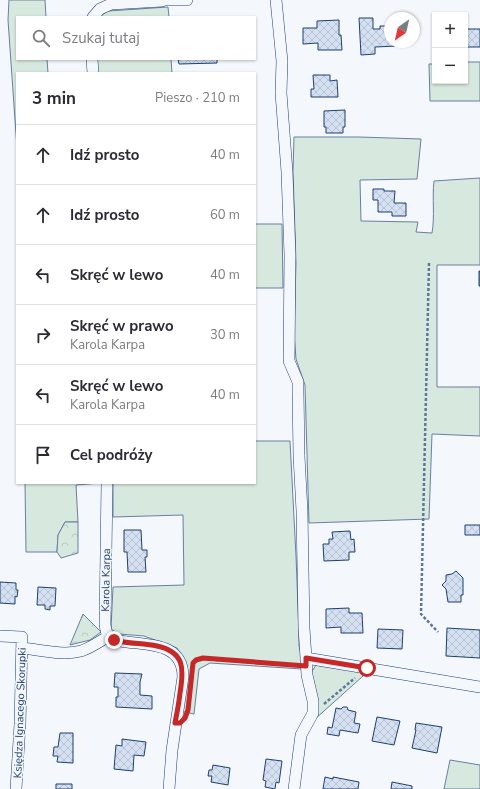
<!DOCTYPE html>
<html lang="pl">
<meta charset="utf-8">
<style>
:root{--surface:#fff;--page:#f7f7f7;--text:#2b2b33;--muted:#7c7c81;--line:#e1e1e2}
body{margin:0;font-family:"Nunito Sans",sans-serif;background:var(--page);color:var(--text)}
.controls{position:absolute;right:12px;top:12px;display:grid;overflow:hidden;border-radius:0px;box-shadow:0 1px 3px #0004}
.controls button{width:36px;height:36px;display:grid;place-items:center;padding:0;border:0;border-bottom:1px solid var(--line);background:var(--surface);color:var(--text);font:20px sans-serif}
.compass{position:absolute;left:384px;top:12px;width:36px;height:36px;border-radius:50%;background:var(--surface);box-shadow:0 1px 3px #0004;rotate:214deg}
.stop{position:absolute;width:12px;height:12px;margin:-9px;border:3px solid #c62828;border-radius:50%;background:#fff}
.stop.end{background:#c62828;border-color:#fff;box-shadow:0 1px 4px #0008}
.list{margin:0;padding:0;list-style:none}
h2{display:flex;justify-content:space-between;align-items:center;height:52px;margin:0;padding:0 16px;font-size:17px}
h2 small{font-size:13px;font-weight:400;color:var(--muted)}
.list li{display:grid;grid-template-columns:26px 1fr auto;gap:12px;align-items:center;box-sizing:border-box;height:60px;padding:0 16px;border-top:1px solid var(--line)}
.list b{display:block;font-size:15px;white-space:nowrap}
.list p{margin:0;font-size:13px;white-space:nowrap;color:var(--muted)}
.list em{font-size:13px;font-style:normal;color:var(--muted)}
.icon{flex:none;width:22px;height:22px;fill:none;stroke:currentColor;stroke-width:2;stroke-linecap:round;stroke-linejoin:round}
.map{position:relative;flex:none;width:480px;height:789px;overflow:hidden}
.search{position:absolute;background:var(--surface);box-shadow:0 1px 3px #0004;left:16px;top:16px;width:240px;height:44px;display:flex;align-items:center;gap:10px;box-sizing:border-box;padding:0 14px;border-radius:0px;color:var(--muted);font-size:15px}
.panel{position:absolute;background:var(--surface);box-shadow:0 1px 3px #0004;left:16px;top:72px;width:240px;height:412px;border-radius:0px}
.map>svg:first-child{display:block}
.green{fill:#d7e8df;stroke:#687fa3}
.forest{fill:url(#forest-crowns);stroke:#687fa3}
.building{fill:url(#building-cross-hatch);stroke:#1d3f73}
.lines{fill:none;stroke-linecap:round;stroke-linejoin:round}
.minor-casing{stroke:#1d3f73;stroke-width:12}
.path{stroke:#5e769c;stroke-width:2.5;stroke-dasharray:3 2;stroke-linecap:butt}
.minor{stroke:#f4f7fb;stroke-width:11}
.route{stroke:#c62828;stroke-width:5}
.labels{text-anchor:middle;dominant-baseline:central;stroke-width:3;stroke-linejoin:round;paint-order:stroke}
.street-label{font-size:11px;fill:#1d3f73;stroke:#f4f7fb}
</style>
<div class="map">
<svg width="480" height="789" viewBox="0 0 480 789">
<defs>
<pattern id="forest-crowns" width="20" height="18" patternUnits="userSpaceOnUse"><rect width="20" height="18" fill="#d7e8df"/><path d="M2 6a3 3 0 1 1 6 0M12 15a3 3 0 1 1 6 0" fill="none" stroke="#b8c8c3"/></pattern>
<pattern id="building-cross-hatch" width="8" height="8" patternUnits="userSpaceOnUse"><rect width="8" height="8" fill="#d5e0f0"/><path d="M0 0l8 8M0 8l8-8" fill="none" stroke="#b6c1d1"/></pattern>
</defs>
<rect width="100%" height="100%" fill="#f4f7fb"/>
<!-- green -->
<path class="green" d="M 9,0 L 45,0 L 46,17 L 17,17 L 17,59 L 47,59 L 48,73 L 17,73 L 17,148 L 8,20 Z
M 168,7 L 169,17 L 99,17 L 108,11 Z
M 97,59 L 171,59 L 172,73 L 97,73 Z
M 465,62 L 480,62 L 480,101 L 430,101 L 429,64 L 435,64 L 435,81 L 465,81 Z
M 294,137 L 359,137 L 421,139 L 417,179 L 360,180 L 361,221 L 418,222 L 416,232 L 432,233 C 435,216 432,198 434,181 L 480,178 L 480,265 L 437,265 L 437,387 L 480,387 L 480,436 L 432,434 L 429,519 L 309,523 L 305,385 L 296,359 L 294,333 L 296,263 L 293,171 Z
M 255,224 L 282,224 L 283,288 L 255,288 Z
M 255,441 L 290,441 L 296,556 L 299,633 L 299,646 L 303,660 L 302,669 L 210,663 L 199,669 L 194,714 L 181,711 L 187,678 L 187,668 L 177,648 L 144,636 L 119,634 L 111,629 L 113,587 L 184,585 L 183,515 L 113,517 L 113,483 L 255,483 Z
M 25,483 L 100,483 L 76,485 L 78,522 L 65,522 L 58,535 L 57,552 L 26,552 Z
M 316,665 L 359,671 L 363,676 L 314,720 L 311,673 Z
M 450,760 L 480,765 L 480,789 L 444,789 Z"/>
<!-- forest -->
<path class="forest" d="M 65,522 L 78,522 L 78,553 L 61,558 L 57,552 L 58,535 Z
M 83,614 L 101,632 L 90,640 L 70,645 Z"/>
<!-- building -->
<path class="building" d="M 359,18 L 373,18 L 373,29 L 380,29 L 380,26 L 390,26 L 390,42 L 397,42 L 397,46 L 375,47 L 375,54 L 361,55 Z
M 339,20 L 339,35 L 341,35 L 342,50 L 318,50 L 318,43 L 303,44 L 303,28 L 317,28 L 317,21 Z
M 465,29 L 480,29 L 480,47 L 465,47 Z
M 178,59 L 217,59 L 217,63 L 179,64 Z
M 313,75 L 330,75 L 330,81 L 337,80 L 338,97 L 311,97 L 311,89 L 314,89 Z
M 345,110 L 345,127 L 343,127 L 343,133 L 326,133 L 326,127 L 324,127 L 324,111 Z
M 373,189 L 384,189 L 384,191 L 395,191 L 394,203 L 406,203 L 406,216 L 392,216 L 392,212 L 378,212 L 378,200 L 373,200 Z
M 479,271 L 480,271 L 480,286 L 479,286 Z
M 465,525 L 480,525 L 480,535 L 465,535 Z
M 124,530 L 141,530 L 142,550 L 147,550 L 147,557 L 145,557 L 146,572 L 128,572 L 127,552 L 124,552 Z
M 350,531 L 351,540 L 354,539 L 355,552 L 349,552 L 349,560 L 324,561 L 323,544 L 329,544 L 329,539 L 333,539 L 332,532 Z
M 456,571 L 463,578 L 463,595 L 461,595 L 461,602 L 448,602 L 446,589 L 442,585 L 446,581 L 446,575 L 452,574 Z
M 0,582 L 16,583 L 16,590 L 18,590 L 17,597 L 15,596 L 15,604 L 0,603 Z
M 38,587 L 56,588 L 55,606 L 50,606 L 50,610 L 45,609 L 45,605 L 37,605 Z
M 349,608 L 349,613 L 362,613 L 363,633 L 341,633 L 341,627 L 326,628 L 326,609 Z
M 447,628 L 480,630 L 480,658 L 446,656 Z
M 378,629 L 403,630 L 402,649 L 377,648 Z
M 115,673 L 142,674 L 140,682 L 140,695 L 152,696 L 152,709 L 116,707 L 116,697 L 118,697 L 118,687 L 114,687 Z
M 343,707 L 347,707 L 348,710 L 356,712 L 354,723 L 360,724 L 358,733 L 340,730 L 339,736 L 327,734 L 328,727 L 332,728 L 336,708 L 341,709 Z
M 377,717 L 400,721 L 394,745 L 372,741 Z
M 416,723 L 442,727 L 437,753 L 412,748 L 416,730 L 415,730 Z
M 60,733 L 73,733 L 73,763 L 57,762 L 58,756 L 53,756 L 54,747 L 58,747 Z
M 122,739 L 146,742 L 144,756 L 134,755 L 133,771 L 114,769 L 116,745 L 122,746 Z
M 266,759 L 282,761 L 279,783 L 276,782 L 275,789 L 265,787 L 266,781 L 263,780 Z
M 213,765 L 230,768 L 228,785 L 211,782 L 212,776 L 208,776 L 209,770 L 212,770 Z
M 325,777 L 333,779 L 333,777 L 359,782 L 358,789 L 323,789 Z
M 392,782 L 412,786 L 412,789 L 391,789 Z
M 56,784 L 72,784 L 72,789 L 56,789 Z"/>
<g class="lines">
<!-- minor casing -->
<g class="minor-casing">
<path id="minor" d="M 162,0 L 187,0
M 276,0 L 282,61 L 281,93 L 287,172 L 290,255 L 289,361 L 298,382 L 298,391 L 299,456 L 302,511 L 304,628 L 306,658
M 93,17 L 100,9 L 111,4 L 162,1
M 92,59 L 93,73
M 107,483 L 105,625 C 106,629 106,634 109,637 C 114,641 121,641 127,642 C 152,645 183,644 183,677 L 172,750 L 169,789
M 0,636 L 22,637 L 20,724 L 16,789
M 22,648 C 41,650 63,656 81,651 C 91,648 100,641 109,636
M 294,789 L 301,735 L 313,713 L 313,701 L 307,675 L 306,658 L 480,687"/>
</g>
<!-- path -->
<path class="path" d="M 429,263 L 421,614 L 438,632
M 193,664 L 196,660 L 203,659 L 296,666
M 324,704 L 355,678"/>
<!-- minor -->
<use href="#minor" class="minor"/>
</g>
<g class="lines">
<!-- route -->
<path class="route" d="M 114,640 C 128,644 143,643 157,646 C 185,652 184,669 180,693 C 179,703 177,713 175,723 L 180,723 L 185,718 L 188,710 L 193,663 L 196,660 L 203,658 L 306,666 L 306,658 L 367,668"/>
</g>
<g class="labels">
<!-- street labels -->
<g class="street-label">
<text transform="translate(106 580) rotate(-89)">Karola Karpa</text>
<text transform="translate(20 713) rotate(-88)">Księdza Ignacego Skorupki</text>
</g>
</g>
</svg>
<div class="controls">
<button>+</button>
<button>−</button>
</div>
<svg class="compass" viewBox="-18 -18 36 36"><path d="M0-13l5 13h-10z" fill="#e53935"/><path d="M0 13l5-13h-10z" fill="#7c7c81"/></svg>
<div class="stop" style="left:367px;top:668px"></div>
<div class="stop end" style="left:114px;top:640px"></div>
<div class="search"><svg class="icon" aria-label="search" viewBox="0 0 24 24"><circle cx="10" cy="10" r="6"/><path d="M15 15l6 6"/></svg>Szukaj tutaj</div>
<section class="panel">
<h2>3 min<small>Pieszo · 210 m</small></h2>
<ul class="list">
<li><svg class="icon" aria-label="ahead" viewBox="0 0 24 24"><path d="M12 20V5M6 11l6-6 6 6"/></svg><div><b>Idź prosto</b></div><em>40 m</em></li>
<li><svg class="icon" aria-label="ahead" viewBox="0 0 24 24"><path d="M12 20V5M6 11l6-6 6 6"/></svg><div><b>Idź prosto</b></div><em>60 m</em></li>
<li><svg class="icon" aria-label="left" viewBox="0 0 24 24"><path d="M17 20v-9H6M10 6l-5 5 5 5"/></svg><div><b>Skręć w lewo</b></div><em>40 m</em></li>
<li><svg class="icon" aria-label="right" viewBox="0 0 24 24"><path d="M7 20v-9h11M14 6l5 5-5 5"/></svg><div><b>Skręć w prawo</b><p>Karola Karpa</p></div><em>30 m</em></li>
<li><svg class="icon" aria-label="left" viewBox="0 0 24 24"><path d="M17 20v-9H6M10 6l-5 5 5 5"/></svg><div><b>Skręć w lewo</b><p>Karola Karpa</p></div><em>40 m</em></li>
<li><svg class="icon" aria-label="arrive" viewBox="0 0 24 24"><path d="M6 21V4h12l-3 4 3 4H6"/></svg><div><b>Cel podróży</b></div></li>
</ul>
</section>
</div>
